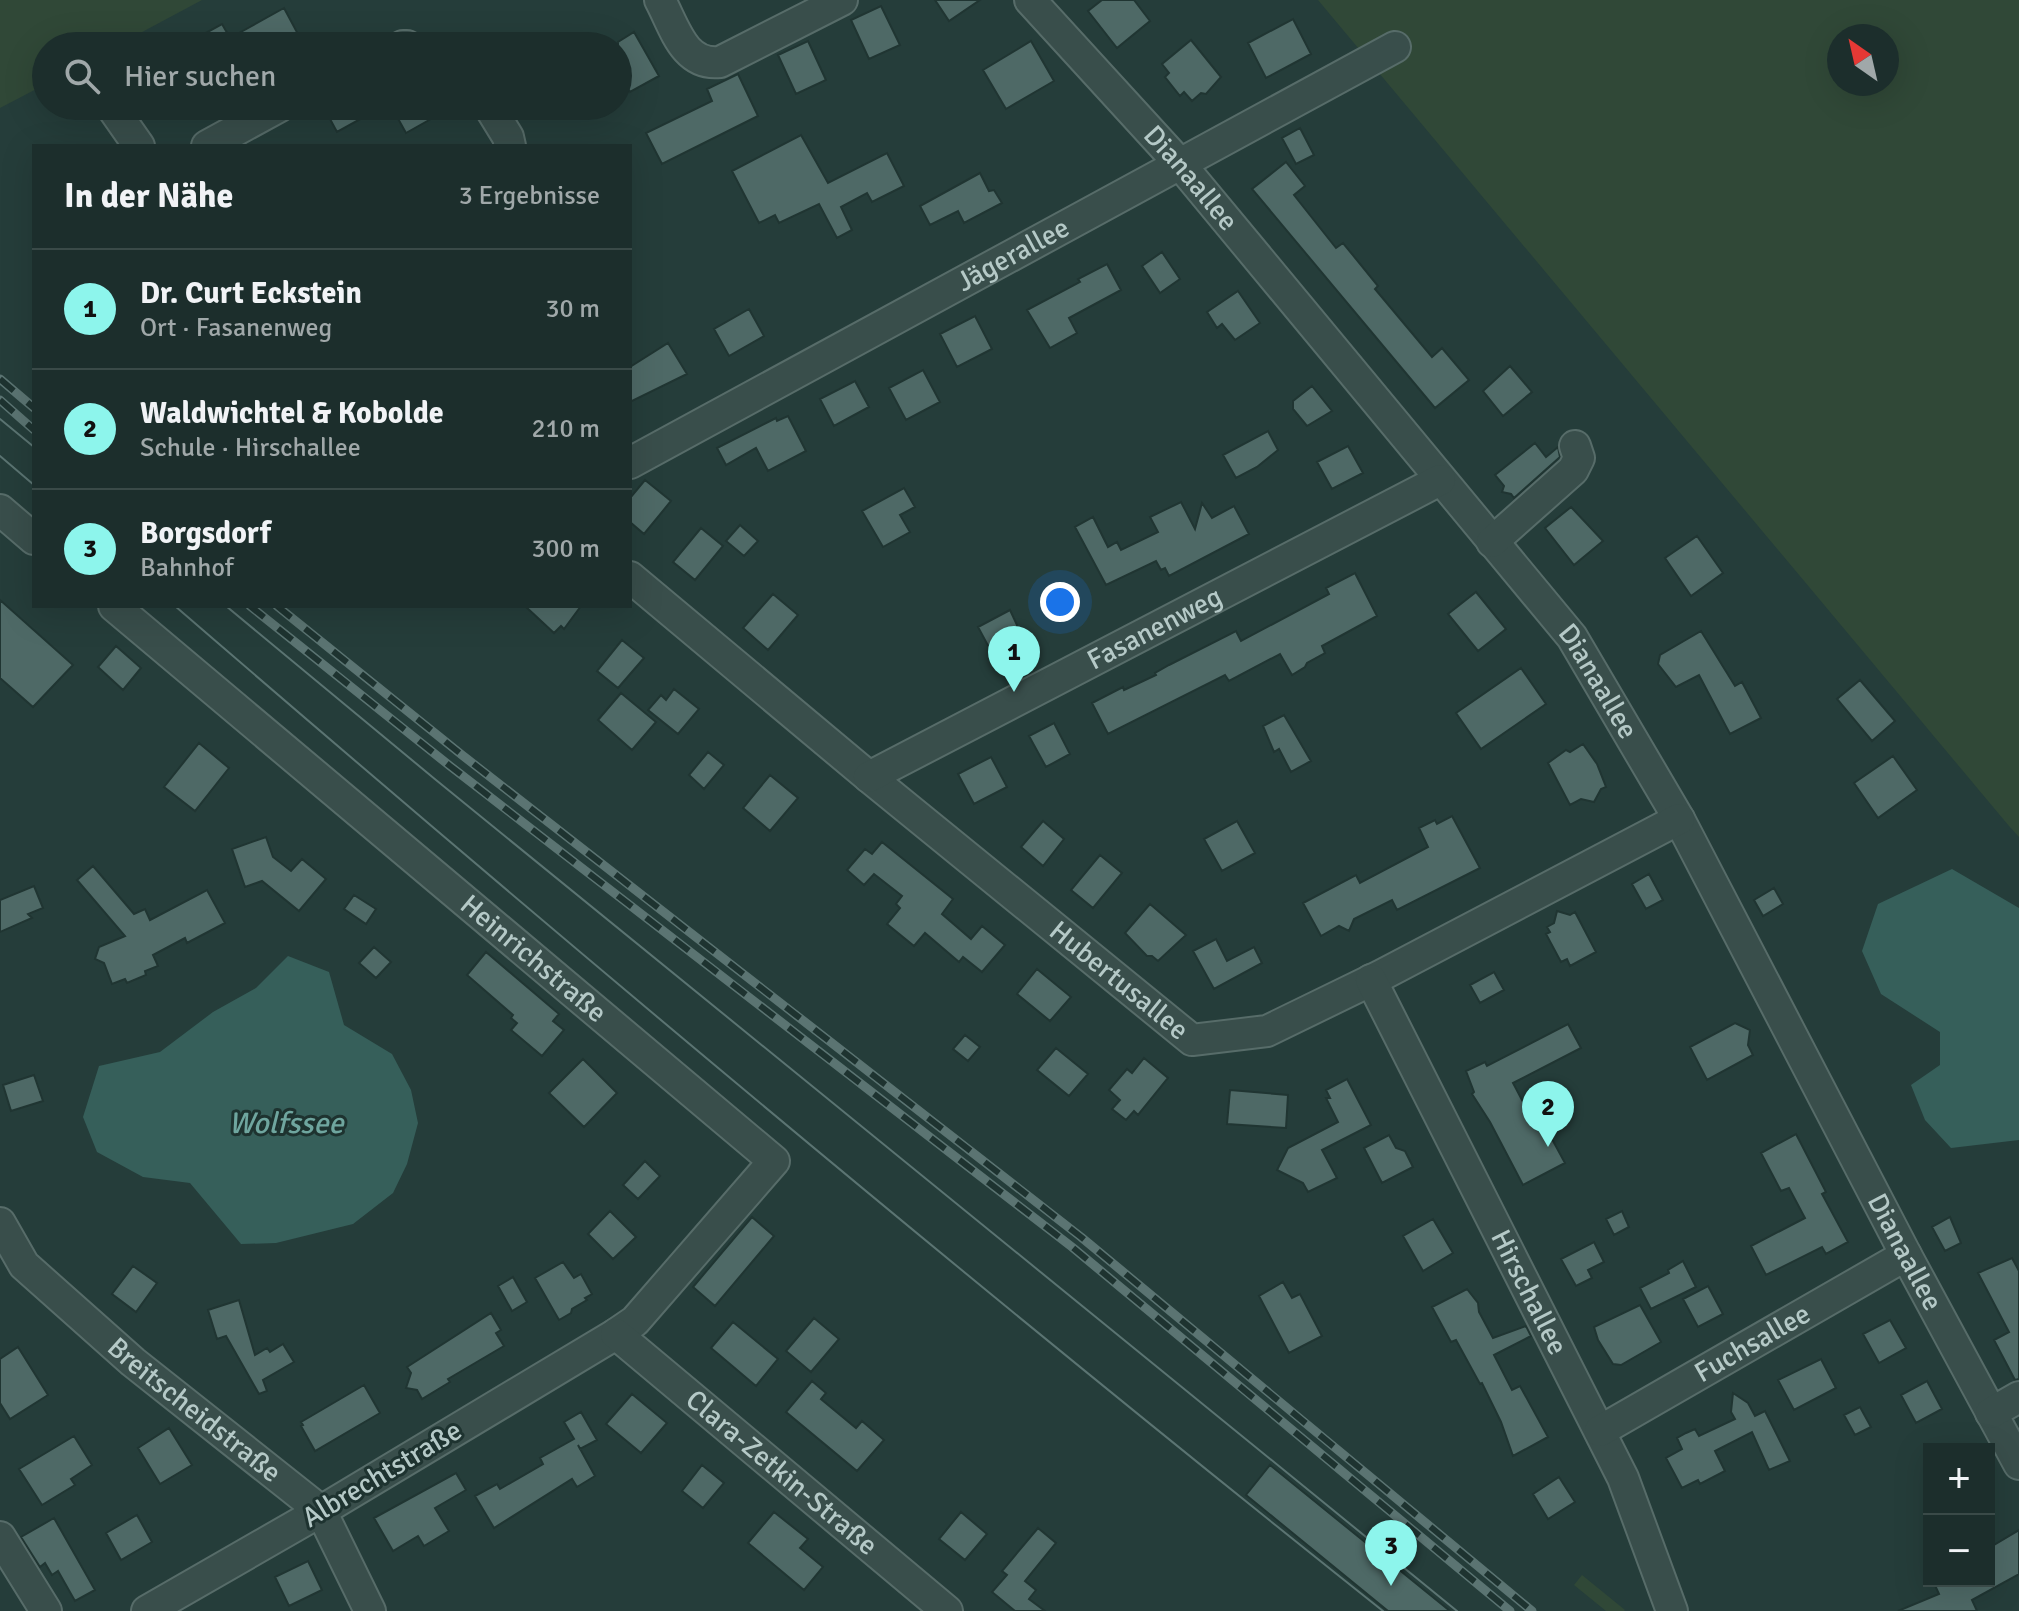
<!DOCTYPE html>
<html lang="de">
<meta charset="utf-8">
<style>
:root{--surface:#1c2e2c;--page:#293a38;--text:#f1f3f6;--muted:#a0a8a9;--line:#3a4a48;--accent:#8df5ec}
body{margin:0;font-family:Signika,sans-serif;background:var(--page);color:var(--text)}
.controls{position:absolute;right:24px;bottom:24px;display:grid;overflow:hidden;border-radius:0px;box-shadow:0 8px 32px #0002}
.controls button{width:72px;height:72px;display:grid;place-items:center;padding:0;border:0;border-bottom:2px solid var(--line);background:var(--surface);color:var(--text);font:40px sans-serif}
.compass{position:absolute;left:1827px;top:24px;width:72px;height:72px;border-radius:50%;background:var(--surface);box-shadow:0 8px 32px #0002;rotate:326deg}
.you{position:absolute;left:1060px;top:602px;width:28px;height:28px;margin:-20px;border:6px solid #fff;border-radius:50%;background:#1a73e8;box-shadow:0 0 0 12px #1a73e833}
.badge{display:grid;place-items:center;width:52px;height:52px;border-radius:50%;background:var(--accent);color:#111;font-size:26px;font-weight:700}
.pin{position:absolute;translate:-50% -66px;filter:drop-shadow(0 2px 4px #0008)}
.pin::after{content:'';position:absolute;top:42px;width:28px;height:24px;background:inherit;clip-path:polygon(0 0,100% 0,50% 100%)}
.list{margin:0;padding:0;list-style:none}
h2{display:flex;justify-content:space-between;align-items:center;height:104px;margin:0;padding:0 32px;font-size:34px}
h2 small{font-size:26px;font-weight:400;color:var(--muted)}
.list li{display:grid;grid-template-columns:52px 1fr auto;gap:24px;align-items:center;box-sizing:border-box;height:120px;padding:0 32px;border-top:2px solid var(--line)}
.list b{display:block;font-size:30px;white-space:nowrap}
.list p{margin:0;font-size:26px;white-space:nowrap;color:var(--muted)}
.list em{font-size:26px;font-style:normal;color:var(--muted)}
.icon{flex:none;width:44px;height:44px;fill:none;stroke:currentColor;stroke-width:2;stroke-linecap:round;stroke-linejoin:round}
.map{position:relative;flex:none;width:2019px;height:1611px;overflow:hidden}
.search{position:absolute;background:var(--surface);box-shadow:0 8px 32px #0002;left:32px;top:32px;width:600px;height:88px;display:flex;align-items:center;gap:20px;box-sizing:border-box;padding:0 28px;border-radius:44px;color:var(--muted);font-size:30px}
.panel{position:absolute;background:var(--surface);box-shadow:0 8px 32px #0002;left:32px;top:144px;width:600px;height:464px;border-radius:0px}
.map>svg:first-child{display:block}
.green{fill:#304837;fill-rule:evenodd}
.water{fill:#365f5a}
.building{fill:#4e6966;stroke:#203532;stroke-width:2}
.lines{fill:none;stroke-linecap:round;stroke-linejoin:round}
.minor-casing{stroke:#576c69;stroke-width:34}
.minor{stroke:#394e4b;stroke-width:30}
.tram{stroke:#5b7472;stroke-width:2}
.rail-casing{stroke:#5b7472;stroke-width:9}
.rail{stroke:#1e3330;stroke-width:6;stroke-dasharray:18;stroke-linecap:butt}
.labels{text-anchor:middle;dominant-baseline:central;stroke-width:6;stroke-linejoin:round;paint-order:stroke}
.street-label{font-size:28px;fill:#b5c9c7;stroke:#1e3330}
.water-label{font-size:30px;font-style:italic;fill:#6fa69f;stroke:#1e3330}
</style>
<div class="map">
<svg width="2019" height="1611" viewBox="0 0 2019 1611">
<rect width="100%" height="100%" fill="#253d3a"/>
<!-- green -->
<path class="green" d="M 0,0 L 202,0 L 116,46 L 46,46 L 46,84 L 0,108 Z
M 1318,0 L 2019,0 L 2019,837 L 2009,826 ZM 1839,36 L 1887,36 L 1887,84 L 1839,84 Z
M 1582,1575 L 1625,1610 L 1624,1611 L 1606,1611 L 1574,1585 Z"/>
<!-- water -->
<path class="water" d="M 1952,869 L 2019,908 L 2019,1140 L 1951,1148 L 1925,1120 L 1911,1085 L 1940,1065 L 1940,1032 L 1881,994 L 1862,951 L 1878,904 Z
M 288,956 L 329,972 L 344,1025 L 392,1054 L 411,1090 L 418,1123 L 407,1164 L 393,1193 L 353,1224 L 276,1243 L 241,1244 L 190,1183 L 143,1177 L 97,1152 L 83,1117 L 99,1066 L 160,1052 L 213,1012 L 256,988 Z"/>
<!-- building -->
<path class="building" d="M 935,0 L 980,0 L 949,21 Z
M 1102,0 L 1134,0 L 1150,21 L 1117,48 L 1088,11 Z
M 881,6 L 900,45 L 869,59 L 851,20 Z
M 284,8 L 299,36 L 281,46 L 182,46 L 222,24 L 230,38 Z
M 1293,19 L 1311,54 L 1266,78 L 1248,43 Z
M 634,32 L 659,76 L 630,92 L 618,72 L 618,42 Z
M 1191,40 L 1221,77 L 1206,94 L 1201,93 L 1192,101 L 1184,92 L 1180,96 L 1165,77 L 1169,73 L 1162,64 Z
M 808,41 L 826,80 L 796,94 L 778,55 Z
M 1031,41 L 1054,81 L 1006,109 L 983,70 Z
M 738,74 L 758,116 L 662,164 L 646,133 L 712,101 L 707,89 Z
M 323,106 L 384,106 L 337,132 Z
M 391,106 L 454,106 L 406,133 Z
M 1300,128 L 1314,155 L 1296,164 L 1282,138 Z
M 801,135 L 828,183 L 887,153 L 904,186 L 872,202 L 867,193 L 841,207 L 852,230 L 837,238 L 819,204 L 779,223 L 775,215 L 759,223 L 732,171 Z
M 1286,162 L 1305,186 L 1294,195 L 1336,248 L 1343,243 L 1378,286 L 1375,289 L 1432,357 L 1442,348 L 1469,380 L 1435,408 L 1252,189 Z
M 980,173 L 989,191 L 994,190 L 1002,203 L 964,223 L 958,211 L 930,225 L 920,206 Z
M 1162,252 L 1180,279 L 1160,293 L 1142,266 Z
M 1107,264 L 1121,290 L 1069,318 L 1077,333 L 1050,348 L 1027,310 L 1080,282 L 1078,279 Z
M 1238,291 L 1260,323 L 1235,340 L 1222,324 L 1217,328 L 1207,312 Z
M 749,309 L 764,336 L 729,356 L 714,329 Z
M 975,316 L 992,349 L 957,367 L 940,334 Z
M 668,343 L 687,374 L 630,402 L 630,367 Z
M 1510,366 L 1532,392 L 1503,416 L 1483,391 Z
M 923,370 L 940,402 L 906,420 L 889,388 Z
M 855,381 L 869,407 L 834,426 L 820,399 Z
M 1312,386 L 1332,411 L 1307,426 L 1293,409 L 1293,401 Z
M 788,416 L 806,451 L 768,471 L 756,448 L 726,465 L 717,448 L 776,418 L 777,421 Z
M 1268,431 L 1278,450 L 1257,467 L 1236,478 L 1223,455 Z
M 1535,443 L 1546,457 L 1558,447 L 1560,457 L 1514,498 L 1511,494 L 1502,492 L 1504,486 L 1495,475 Z
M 1348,446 L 1363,473 L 1332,489 L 1317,462 Z
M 645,480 L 671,501 L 644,534 L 630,522 L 630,498 Z
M 904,488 L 915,507 L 900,515 L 910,532 L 883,547 L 862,511 Z
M 1181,502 L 1195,529 L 1202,503 L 1212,518 L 1234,506 L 1249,534 L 1169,576 L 1165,568 L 1161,570 L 1156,561 L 1106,585 L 1075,527 L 1093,517 L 1108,547 L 1117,542 L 1121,550 L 1158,532 L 1150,517 Z
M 1571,507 L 1603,541 L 1574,565 L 1545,528 Z
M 740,525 L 758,541 L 744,556 L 726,541 Z
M 701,528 L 723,546 L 695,580 L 673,562 Z
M 1697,536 L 1723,573 L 1691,596 L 1665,558 Z
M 1355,573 L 1377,616 L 1322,646 L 1325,653 L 1307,663 L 1305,667 L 1292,675 L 1280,654 L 1229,681 L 1225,675 L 1108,734 L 1092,703 L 1123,687 L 1124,690 L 1156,675 L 1155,673 L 1169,665 L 1236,631 L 1241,641 L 1329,594 L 1326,588 Z
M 1476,592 L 1506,629 L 1478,651 L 1448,614 Z
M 773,594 L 798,615 L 768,650 L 743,628 Z
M 0,600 L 73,665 L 33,707 L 0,678 Z
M 525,606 L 581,606 L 564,629 L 561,626 L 554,633 Z
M 1010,610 L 1017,625 L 1017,631 L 1023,636 L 1032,655 L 1016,664 L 1013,659 L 999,666 L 978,627 Z
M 1701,631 L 1735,686 L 1742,682 L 1761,718 L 1730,734 L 1699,675 L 1676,687 L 1658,664 L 1660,655 Z
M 622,640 L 644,658 L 618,688 L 597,671 Z
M 116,646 L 141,668 L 123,690 L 98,667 Z
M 1521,668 L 1546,704 L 1481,749 L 1456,713 Z
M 1860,680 L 1895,721 L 1872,741 L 1837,699 Z
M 674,689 L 699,709 L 678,734 L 648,710 L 661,695 L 666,700 Z
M 621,693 L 656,722 L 632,750 L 598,720 Z
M 1284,715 L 1311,761 L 1291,772 L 1279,749 L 1274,752 L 1263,726 Z
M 1054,723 L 1070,754 L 1046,767 L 1029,736 Z
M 199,743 L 229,768 L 195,811 L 164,787 Z
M 1583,744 L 1597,764 L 1606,787 L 1601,789 L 1594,802 L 1581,799 L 1570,805 L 1548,763 L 1566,750 L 1570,752 Z
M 708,752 L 724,765 L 704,789 L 689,775 Z
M 1893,756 L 1917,790 L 1878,818 L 1854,783 Z
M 991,757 L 1007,787 L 974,804 L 958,774 Z
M 770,775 L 798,798 L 770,831 L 743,808 Z
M 1452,816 L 1480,868 L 1397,910 L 1392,900 L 1354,919 L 1349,931 L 1339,926 L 1321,936 L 1303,903 L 1356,875 L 1360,883 L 1428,847 L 1419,828 L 1435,820 L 1437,824 Z
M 1043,821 L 1064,839 L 1043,866 L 1021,847 Z
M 1237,821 L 1255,853 L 1222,871 L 1204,839 Z
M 266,837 L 273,857 L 291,871 L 302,859 L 326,879 L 299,911 L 262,881 L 245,887 L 232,849 Z
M 882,842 L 953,899 L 942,914 L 971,939 L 982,926 L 1005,945 L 982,972 L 963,957 L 959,962 L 925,933 L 914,946 L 887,924 L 900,908 L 896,904 L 902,896 L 874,874 L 864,885 L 847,870 L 865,849 L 872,854 Z
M 1100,855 L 1122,873 L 1093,908 L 1071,890 Z
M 93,866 L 134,914 L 145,909 L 150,920 L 207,890 L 225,923 L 187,943 L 185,938 L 153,955 L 158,966 L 145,971 L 146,975 L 127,983 L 125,979 L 112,984 L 104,963 L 95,959 L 99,947 L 125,936 L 77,880 Z
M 1649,874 L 1663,900 L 1646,909 L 1632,884 Z
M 34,886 L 43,908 L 28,914 L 32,918 L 0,932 L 0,900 Z
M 1774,888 L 1783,904 L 1763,916 L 1754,900 Z
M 354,895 L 376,909 L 366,924 L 344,909 Z
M 1150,904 L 1186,935 L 1158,961 L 1152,956 L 1147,956 L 1125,933 Z
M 1557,911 L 1570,915 L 1575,912 L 1596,952 L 1570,966 L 1567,959 L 1561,962 L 1546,934 L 1550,932 L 1547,927 L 1554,923 Z
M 1216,939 L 1227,961 L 1254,947 L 1262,963 L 1214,989 L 1193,951 Z
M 374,947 L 391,962 L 376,978 L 359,963 Z
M 486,952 L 559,1014 L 553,1021 L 564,1030 L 542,1056 L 511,1030 L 517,1023 L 511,1018 L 513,1015 L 467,975 Z
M 1037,969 L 1071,997 L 1050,1021 L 1017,994 Z
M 1494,972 L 1504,990 L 1480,1003 L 1470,985 Z
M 1735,1023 L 1750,1030 L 1748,1045 L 1753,1055 L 1707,1080 L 1690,1047 Z
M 1568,1024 L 1581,1048 L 1513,1083 L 1533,1121 L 1540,1117 L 1565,1163 L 1523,1185 L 1490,1122 L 1472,1094 L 1474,1092 L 1466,1071 L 1485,1062 L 1487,1066 Z
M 965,1035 L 980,1047 L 968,1061 L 953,1049 Z
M 1056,1048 L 1088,1074 L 1069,1096 L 1037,1070 Z
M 1144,1058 L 1168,1078 L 1138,1115 L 1134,1111 L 1126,1120 L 1112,1109 L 1120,1100 L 1109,1090 L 1127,1069 L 1132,1073 Z
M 583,1059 L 617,1093 L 584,1127 L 549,1093 Z
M 34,1075 L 43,1101 L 11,1111 L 3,1085 Z
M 1347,1079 L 1371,1125 L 1322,1150 L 1337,1178 L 1308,1192 L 1303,1183 L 1277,1170 L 1288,1148 L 1338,1122 L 1326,1098 L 1330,1098 L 1326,1090 Z
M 1230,1090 L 1288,1095 L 1286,1128 L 1227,1124 Z
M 1796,1134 L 1826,1192 L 1822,1194 L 1848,1242 L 1826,1254 L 1822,1247 L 1766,1275 L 1751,1246 L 1805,1218 L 1789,1188 L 1781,1191 L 1761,1153 Z
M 1389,1135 L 1396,1148 L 1405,1151 L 1413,1167 L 1382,1183 L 1364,1148 Z
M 645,1161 L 660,1176 L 638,1199 L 623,1185 Z
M 610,1211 L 636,1237 L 613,1259 L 588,1234 Z
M 1622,1211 L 1629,1227 L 1614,1235 L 1606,1219 Z
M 752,1217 L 774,1236 L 715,1306 L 693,1287 Z
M 1950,1217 L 1961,1243 L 1945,1251 L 1932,1227 Z
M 1433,1219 L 1453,1253 L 1423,1271 L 1403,1236 Z
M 1594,1242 L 1604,1262 L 1588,1270 L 1592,1278 L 1576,1286 L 1561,1259 Z
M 2012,1258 L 2019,1271 L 2019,1379 L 2015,1380 L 1994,1340 L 2009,1332 L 1978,1273 Z
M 1683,1261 L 1696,1287 L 1651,1309 L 1640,1288 L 1669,1273 L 1668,1270 Z
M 563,1262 L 574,1278 L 581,1274 L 592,1294 L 585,1298 L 587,1300 L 572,1309 L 571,1313 L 559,1320 L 535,1278 Z
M 133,1266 L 157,1283 L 136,1312 L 112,1294 Z
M 513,1277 L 527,1302 L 512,1311 L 498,1286 Z
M 1283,1282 L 1292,1298 L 1300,1294 L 1322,1336 L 1289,1353 L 1259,1296 Z
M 1708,1286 L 1723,1314 L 1698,1327 L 1683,1299 Z
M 1467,1289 L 1478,1303 L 1479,1312 L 1493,1338 L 1526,1326 L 1531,1336 L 1494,1355 L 1512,1390 L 1520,1386 L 1548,1437 L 1513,1456 L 1501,1422 L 1482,1383 L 1480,1384 L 1456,1340 L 1451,1342 L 1432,1307 Z
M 239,1300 L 255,1355 L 267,1348 L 270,1352 L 283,1344 L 294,1362 L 263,1380 L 267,1391 L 259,1394 L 226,1336 L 217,1339 L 208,1310 Z
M 1640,1305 L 1661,1342 L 1621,1365 L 1613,1364 L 1598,1340 L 1594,1327 Z
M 491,1313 L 501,1330 L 496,1333 L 504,1346 L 448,1379 L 450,1382 L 422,1399 L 417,1390 L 406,1388 L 411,1373 L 407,1367 Z
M 814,1318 L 839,1339 L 811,1372 L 786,1351 Z
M 1890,1320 L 1906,1348 L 1879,1363 L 1863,1334 Z
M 733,1322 L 778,1359 L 756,1386 L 711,1348 Z
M 18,1347 L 48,1395 L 10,1419 L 0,1403 L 0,1359 Z
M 1821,1359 L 1836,1388 L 1794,1410 L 1778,1380 Z
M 812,1381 L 826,1393 L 821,1399 L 856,1428 L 862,1421 L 884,1440 L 857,1471 L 786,1412 Z
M 1927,1381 L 1942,1409 L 1916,1423 L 1901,1395 Z
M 364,1385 L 380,1413 L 315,1451 L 301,1426 L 303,1425 L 301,1422 Z
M 1733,1393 L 1748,1403 L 1755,1416 L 1765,1411 L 1790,1461 L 1769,1470 L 1752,1432 L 1715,1451 L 1725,1471 L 1700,1484 L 1698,1480 L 1682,1488 L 1666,1458 L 1682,1449 L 1677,1438 L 1686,1433 L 1695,1429 L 1699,1436 L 1735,1419 L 1731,1412 Z
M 632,1394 L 667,1423 L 641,1453 L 606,1424 Z
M 1860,1407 L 1871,1427 L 1855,1435 L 1844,1415 Z
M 581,1412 L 597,1440 L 580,1449 L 578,1445 L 595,1476 L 577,1487 L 572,1479 L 494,1528 L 475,1496 L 497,1484 L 500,1489 L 543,1464 L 540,1458 L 574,1439 L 564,1422 Z
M 169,1428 L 192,1465 L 160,1484 L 138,1448 Z
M 74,1436 L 92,1465 L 71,1479 L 75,1485 L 42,1505 L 19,1469 Z
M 702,1465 L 724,1483 L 703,1508 L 682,1491 Z
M 1270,1465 L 1450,1611 L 1388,1611 L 1246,1495 Z
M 456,1473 L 466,1490 L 435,1508 L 449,1531 L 424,1546 L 418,1536 L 393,1551 L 374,1518 Z
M 1559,1477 L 1575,1502 L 1548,1519 L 1533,1494 Z
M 774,1512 L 808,1539 L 800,1548 L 823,1567 L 804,1590 L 748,1543 Z
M 961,1512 L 987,1534 L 965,1560 L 939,1539 Z
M 137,1515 L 152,1542 L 121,1560 L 106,1533 Z
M 54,1518 L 95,1590 L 75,1601 L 58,1571 L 52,1575 L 45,1563 L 40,1567 L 21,1537 Z
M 1038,1528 L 1056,1543 L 1025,1581 L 1036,1590 L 1029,1599 L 1045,1611 L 1015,1611 L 992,1592 L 1007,1575 L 1002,1571 Z
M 2019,1530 L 2019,1574 L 1972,1600 L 1977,1611 L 1898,1611 L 1939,1594 L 1933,1581 L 1989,1581 L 1989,1548 Z
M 308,1561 L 322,1590 L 289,1606 L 275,1577 Z"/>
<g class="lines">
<!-- minor casing -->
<g class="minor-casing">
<g id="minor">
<path d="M 660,0 C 675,28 684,66 720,62 L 842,0"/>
<path id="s1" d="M 1030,0 L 1180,164 L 1572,637 L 1679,819 L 1906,1255 L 2019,1464"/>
<path d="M 403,46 L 407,46"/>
<path d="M 111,106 L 139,146"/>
<path d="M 489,106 L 508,137 L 510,146"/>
<path d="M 207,146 L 280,106"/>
<path id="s2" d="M 630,463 L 1395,47"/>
<path d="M 0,510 L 34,539"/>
<path d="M 1492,542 L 1573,470 L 1579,458 L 1575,446"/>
<path id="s3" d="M 630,577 L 869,777 L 1192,1040 L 1267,1031 L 1380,976 L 1679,819"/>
<path id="s4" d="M 114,606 L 774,1161 L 635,1321 L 616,1334 L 321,1511 L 147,1611"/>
<path id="s5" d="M 869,777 L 1440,480"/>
<path id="s6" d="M 1371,980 L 1623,1478 L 1672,1611"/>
<path id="s7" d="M 0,1223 L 24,1265 L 133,1362 L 321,1511 L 370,1611"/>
<path id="s8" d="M 616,1334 L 947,1611"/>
<path d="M 1991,1413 L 2019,1397"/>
<path id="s9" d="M 1600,1431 L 1906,1255"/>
<path d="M 0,1537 L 46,1611"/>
</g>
</g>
<!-- minor -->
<use href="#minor" class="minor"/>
<!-- tram -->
<path class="tram" d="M 0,419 L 34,447
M 0,456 L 34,485
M 175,606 C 571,948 973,1285 1383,1611
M 226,606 L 436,780 L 1457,1611"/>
<!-- rail casing -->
<g class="rail-casing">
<path id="rail" d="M 0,379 L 34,408
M 0,400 L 34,430
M 250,606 L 450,766 L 1072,1247 L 1510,1611
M 277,606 L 462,755 L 1081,1237 L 1532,1611"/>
</g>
<!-- rail -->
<use href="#rail" class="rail"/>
</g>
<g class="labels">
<!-- street labels -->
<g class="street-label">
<text stroke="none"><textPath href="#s1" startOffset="240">Dianaallee</textPath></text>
<text stroke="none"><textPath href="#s2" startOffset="436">Jägerallee</textPath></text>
<text stroke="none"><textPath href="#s5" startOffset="322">Fasanenweg</textPath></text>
<text stroke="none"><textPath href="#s1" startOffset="888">Dianaallee</textPath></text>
<text stroke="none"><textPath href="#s4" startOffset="548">Heinrichstraße</textPath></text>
<text stroke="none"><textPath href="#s3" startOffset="634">Hubertusallee</textPath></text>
<text stroke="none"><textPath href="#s1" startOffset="1536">Dianaallee</textPath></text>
<text stroke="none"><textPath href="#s6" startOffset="350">Hirschallee</textPath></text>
<text stroke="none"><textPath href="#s9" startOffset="176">Fuchsallee</textPath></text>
<text stroke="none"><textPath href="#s7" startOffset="272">Breitscheidstraße</textPath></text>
<text stroke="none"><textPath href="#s8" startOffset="216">Clara-Zetkin-Straße</textPath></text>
<text transform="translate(382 1474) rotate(-31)">Albrechtstraße</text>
</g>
<!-- water labels -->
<g class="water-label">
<text x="286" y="1123">Wolfssee</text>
</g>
</g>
</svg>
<div class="controls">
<button>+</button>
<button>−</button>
</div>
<svg class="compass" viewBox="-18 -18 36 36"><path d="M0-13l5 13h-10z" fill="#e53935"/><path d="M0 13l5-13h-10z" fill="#a0a8a9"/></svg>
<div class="you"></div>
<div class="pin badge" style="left:1014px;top:692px">1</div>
<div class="pin badge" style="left:1548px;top:1147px">2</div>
<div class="pin badge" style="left:1391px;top:1586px">3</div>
<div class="search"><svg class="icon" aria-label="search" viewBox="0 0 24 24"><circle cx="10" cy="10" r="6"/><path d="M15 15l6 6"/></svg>Hier suchen</div>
<section class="panel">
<h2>In der Nähe<small>3 Ergebnisse</small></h2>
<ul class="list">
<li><span class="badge">1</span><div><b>Dr. Curt Eckstein</b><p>Ort · Fasanenweg</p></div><em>30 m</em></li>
<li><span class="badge">2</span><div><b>Waldwichtel &amp; Kobolde</b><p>Schule · Hirschallee</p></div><em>210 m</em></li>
<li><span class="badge">3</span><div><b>Borgsdorf</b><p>Bahnhof</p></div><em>300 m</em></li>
</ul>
</section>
</div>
